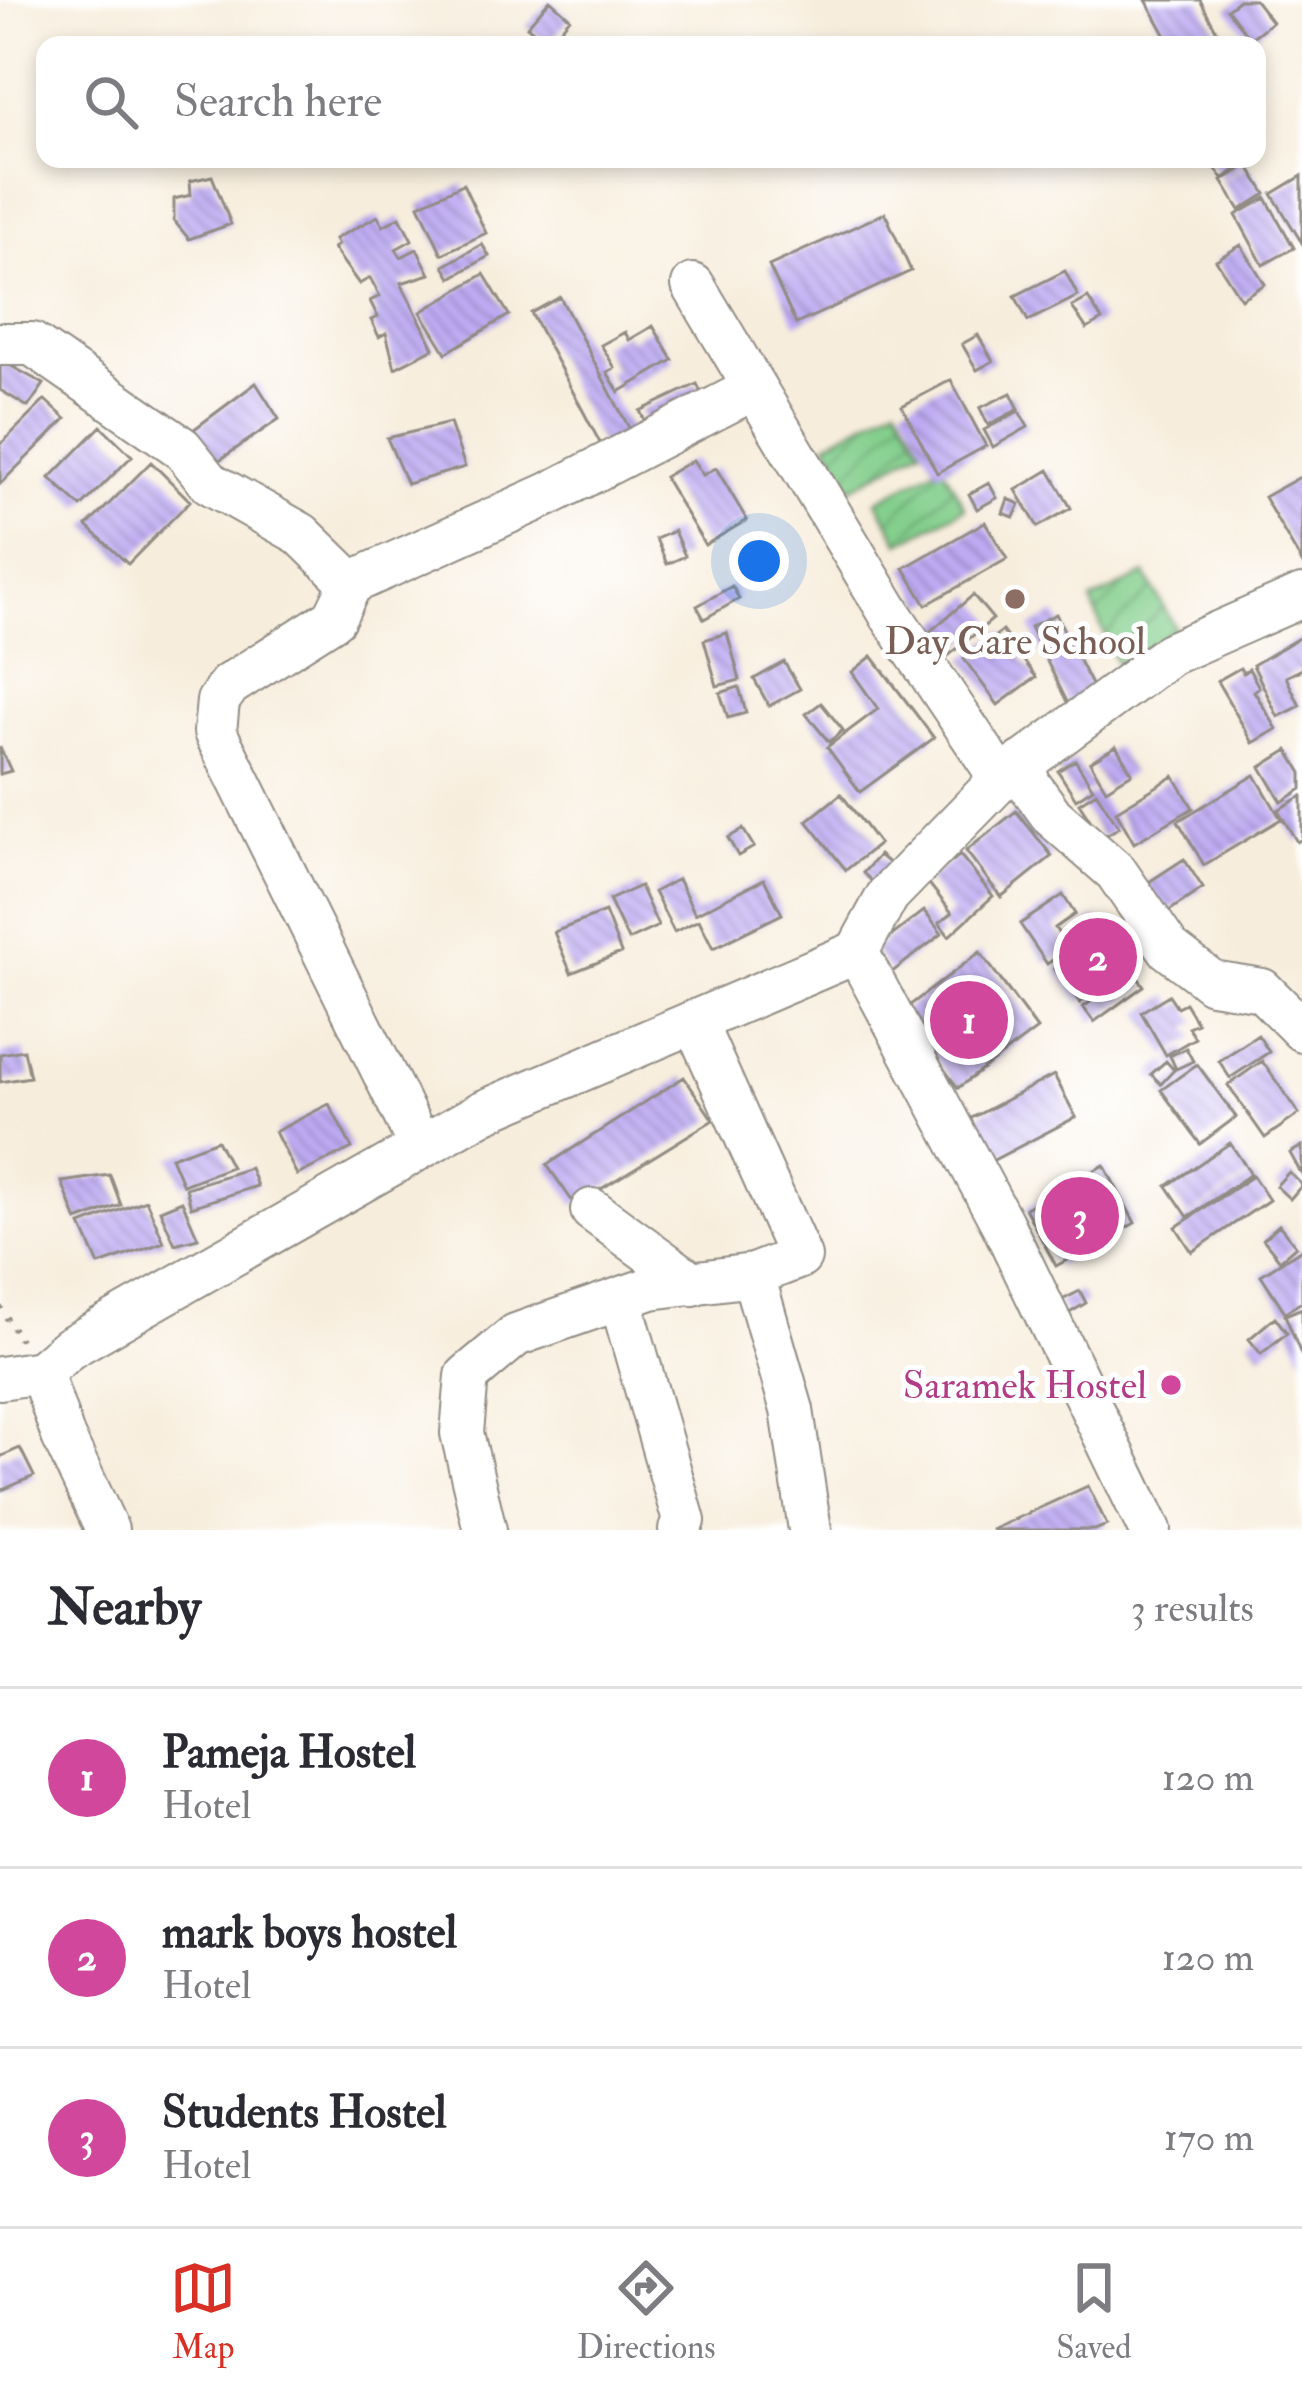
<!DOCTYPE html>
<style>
:root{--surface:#fff;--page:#f7f7f7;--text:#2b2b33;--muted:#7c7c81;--line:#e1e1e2;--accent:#d93025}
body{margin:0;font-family:"IM FELL Double Pica",serif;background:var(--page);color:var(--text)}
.you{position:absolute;left:759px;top:561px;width:42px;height:42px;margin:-30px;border:9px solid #fff;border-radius:50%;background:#1a73e8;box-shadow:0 0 0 18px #1a73e833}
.badge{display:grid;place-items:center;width:78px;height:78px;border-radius:50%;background:var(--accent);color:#fff;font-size:39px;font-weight:700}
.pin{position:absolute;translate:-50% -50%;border:6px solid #fff;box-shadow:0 3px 12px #0006}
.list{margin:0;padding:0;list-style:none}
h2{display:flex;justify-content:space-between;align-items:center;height:156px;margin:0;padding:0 48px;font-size:51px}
h2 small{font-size:39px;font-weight:400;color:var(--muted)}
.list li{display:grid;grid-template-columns:78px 1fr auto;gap:36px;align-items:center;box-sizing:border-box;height:180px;padding:0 48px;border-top:3px solid var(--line)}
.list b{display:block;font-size:45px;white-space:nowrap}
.list p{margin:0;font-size:39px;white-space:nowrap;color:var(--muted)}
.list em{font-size:39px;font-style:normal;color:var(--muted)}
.icon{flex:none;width:66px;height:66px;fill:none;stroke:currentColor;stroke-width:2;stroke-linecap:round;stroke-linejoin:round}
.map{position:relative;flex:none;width:1302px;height:1530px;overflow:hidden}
.search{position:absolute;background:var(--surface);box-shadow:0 6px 18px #0003;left:36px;right:36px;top:36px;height:132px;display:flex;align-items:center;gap:30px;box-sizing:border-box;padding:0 42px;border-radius:24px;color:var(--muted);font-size:45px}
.sheet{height:696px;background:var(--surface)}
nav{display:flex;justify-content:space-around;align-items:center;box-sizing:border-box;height:168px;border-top:3px solid var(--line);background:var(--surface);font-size:33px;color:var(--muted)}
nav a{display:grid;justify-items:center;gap:6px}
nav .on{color:var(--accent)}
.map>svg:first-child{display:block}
.garden{fill:url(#garden-furrows);stroke:#587d5c;stroke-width:3}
.building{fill:url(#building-back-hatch)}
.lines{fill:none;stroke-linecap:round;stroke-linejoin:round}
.minor-casing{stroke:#918c84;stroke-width:46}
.path{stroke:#918c84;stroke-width:6;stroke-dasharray:3 9;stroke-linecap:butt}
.minor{stroke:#fff;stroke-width:42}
.education-dot{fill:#8d6e63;stroke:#fff;stroke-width:4.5}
.hotel-dot{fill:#d1479c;stroke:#fff;stroke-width:4.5}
.labels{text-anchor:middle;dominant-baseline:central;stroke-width:10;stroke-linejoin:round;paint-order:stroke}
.education-label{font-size:39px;fill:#785e54;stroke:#fff}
.hotel-label{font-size:39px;fill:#b23c85;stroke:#fff;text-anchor:end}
</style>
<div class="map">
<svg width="1302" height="1530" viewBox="0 0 1302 1530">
<defs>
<pattern id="garden-furrows" width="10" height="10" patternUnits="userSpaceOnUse" patternTransform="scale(3)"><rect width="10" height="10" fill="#84cf8d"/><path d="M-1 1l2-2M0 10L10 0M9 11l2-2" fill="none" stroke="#6ca873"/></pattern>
<pattern id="building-back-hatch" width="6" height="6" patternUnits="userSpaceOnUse" patternTransform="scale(3)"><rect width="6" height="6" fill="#bdaaf3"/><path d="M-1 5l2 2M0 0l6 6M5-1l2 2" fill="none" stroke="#9a8bc5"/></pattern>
</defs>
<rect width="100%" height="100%" fill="#fff"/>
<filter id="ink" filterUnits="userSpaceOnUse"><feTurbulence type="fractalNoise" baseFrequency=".00833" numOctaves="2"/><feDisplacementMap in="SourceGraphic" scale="24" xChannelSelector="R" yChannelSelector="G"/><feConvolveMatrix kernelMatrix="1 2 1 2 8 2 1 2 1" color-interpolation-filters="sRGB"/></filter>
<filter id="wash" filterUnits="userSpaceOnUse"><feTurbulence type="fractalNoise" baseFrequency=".004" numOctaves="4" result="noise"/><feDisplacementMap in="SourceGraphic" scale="48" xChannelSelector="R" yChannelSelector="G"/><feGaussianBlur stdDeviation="2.7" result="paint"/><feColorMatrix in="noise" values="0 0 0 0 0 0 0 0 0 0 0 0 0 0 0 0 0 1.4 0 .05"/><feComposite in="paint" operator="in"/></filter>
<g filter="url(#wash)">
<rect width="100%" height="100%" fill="#f7eddc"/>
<!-- garden -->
<path class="garden" d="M 897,404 L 922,448 L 852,488 L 827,443 Z
M 942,465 L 965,508 L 900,543 L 877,501 Z
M 1145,574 L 1178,633 L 1117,665 L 1091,601 Z"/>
<g id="blocks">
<!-- building -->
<path class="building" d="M 550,0 L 570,18 L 548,44 L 527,26 Z
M 1146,0 L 1200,0 L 1219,35 L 1202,45 L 1171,45 Z
M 1239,0 L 1255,0 L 1272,22 L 1250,39 L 1227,9 Z
M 1208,159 L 1243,159 L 1246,162 L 1223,179 Z
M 1248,165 L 1266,194 L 1240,210 L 1222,181 Z
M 212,176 L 231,224 L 189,239 L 174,221 L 174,199 L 191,195 L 190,181 Z
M 1302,176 L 1302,243 L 1272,194 Z
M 463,184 L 486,233 L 442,254 L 419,205 Z
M 1266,198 L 1294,248 L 1263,265 L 1236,215 Z
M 885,213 L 911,271 L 796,324 L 769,266 Z
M 378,216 L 383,226 L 400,217 L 412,240 L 396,249 L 401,257 L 417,249 L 430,274 L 401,283 L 434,348 L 395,368 L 386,333 L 379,337 L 371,320 L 378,317 L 370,301 L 380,296 L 370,278 L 359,284 L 333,248 L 338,245 L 335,239 Z
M 482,244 L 489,256 L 451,278 L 444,266 Z
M 1241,245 L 1265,284 L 1241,299 L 1216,260 Z
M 1065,271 L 1078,296 L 1028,321 L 1015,296 Z
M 484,274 L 509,315 L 446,353 L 421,312 Z
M 560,297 L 636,441 L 607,456 L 531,313 Z
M 1088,298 L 1102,320 L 1087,329 L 1072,307 Z
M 653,326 L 673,360 L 619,392 L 607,372 L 615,368 L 601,345 L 625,332 L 629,340 Z
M 978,335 L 993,361 L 977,370 L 962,344 Z
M 0,360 L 44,384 L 28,407 L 0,390 Z
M 951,380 L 986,446 L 937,473 L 902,406 Z
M 256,383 L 279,419 L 214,464 L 185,436 Z
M 697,384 L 708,407 L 651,434 L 640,411 Z
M 1011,393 L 1019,409 L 988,425 L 980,408 Z
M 45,400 L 66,419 L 0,484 L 0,445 Z
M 1019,411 L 1028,427 L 993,447 L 984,430 Z
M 450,423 L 465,467 L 407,484 L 387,438 Z
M 101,426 L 132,456 L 81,507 L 50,478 Z
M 693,460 L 703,475 L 716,468 L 747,520 L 705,545 L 664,477 Z
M 151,462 L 190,501 L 128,564 L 87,526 Z
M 1049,470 L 1071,508 L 1038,527 L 1016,490 Z
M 1302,476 L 1302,563 L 1264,497 Z
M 989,483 L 997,498 L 977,509 L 969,494 Z
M 1008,499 L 1020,504 L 1014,517 L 1003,513 Z
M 985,522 L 1007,559 L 926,605 L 904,568 Z
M 674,531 L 685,556 L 667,564 L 656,539 Z
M 732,586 L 739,599 L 704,619 L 697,606 Z
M 973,595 L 993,619 L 947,657 L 927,634 Z
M 1056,614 L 1096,695 L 1070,708 L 1030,627 Z
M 1002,631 L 1036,677 L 998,705 L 964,659 Z
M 727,633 L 740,680 L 717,686 L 704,640 Z
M 1302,636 L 1302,669 L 1286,677 L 1300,706 L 1278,717 L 1253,665 Z
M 872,656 L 934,738 L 860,792 L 827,747 L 878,709 L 852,672 Z
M 784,662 L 800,689 L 769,706 L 754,679 Z
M 1240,668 L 1243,673 L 1249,669 L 1259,687 L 1254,691 L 1277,729 L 1253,743 L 1217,681 Z
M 739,687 L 746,713 L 728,718 L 720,693 Z
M 821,703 L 843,730 L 829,742 L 806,714 Z
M 1116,746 L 1132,773 L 1106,789 L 1090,762 Z
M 0,747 L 11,771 L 0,774 Z
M 1288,750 L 1302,773 L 1302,789 L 1282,802 L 1261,767 Z
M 1075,760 L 1093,788 L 1076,799 L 1058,771 Z
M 1255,775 L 1281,819 L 1204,865 L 1178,821 Z
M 1174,776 L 1193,808 L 1134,843 L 1116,811 Z
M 1096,792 L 1119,827 L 1102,838 L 1079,803 Z
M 841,794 L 879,844 L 846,870 L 807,821 Z
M 1302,796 L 1302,839 L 1297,842 L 1278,810 Z
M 1016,811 L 1052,856 L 1001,897 L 966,851 Z
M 743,829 L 754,847 L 738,856 L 728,838 Z
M 879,855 L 891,865 L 874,883 L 863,873 Z
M 960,855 L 993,896 L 949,936 L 939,923 L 952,913 L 927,881 Z
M 1184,859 L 1203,888 L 1166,913 L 1146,884 Z
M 678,879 L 695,914 L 764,879 L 782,914 L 713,948 L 699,920 L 674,932 L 654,892 Z
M 640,886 L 658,926 L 628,940 L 609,900 Z
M 1063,895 L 1075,914 L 1055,928 L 1069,949 L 1047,964 L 1020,924 Z
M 924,911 L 942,934 L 891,973 L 873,950 Z
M 605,912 L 621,953 L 571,973 L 554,932 Z
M 1096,917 L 1131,963 L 1080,1003 L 1055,969 L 1080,950 L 1070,937 Z
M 980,952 L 1037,1029 L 958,1088 L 901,1012 Z
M 1133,971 L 1144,986 L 1094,1022 L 1083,1007 Z
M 1169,995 L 1177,1007 L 1185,1003 L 1197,1023 L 1188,1027 L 1195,1038 L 1166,1055 L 1141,1012 Z
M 1258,1035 L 1269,1052 L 1230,1078 L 1219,1061 Z
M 1186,1048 L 1193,1061 L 1176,1069 L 1170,1056 Z
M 24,1050 L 30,1077 L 0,1082 L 0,1054 Z
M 1166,1061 L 1174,1070 L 1161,1084 L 1151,1074 Z
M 1262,1061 L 1299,1114 L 1265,1138 L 1228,1085 Z
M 1197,1064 L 1236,1117 L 1200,1144 L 1161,1090 Z
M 1054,1075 L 1076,1117 L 988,1163 L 966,1121 Z
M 684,1077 L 713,1120 L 575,1205 L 547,1165 Z
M 329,1104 L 352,1148 L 297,1175 L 275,1132 Z
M 217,1140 L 231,1167 L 183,1185 L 171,1157 Z
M 1230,1143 L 1251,1174 L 1188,1217 L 1167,1186 Z
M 1302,1146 L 1302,1175 L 1290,1153 Z
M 1104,1165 L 1135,1223 L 1056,1266 L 1025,1208 Z
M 250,1168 L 257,1186 L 191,1207 L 186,1188 Z
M 1289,1172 L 1302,1185 L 1290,1199 L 1276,1186 Z
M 110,1175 L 121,1205 L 77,1221 L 62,1182 Z
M 1253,1176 L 1269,1200 L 1192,1252 L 1176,1227 Z
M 146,1200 L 164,1242 L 99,1265 L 81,1225 Z
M 182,1201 L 198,1238 L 175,1244 L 160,1210 Z
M 1279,1225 L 1296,1246 L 1280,1260 L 1263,1239 Z
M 1302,1249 L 1302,1302 L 1285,1312 L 1261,1275 Z
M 1080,1291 L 1086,1303 L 1066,1315 L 1058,1302 Z
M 1302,1308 L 1302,1357 L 1285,1315 Z
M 1275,1317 L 1287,1333 L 1261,1354 L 1249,1339 Z
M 20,1448 L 34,1476 L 0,1491 L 0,1457 Z
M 1088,1486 L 1107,1525 L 1095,1530 L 991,1530 Z"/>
</g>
</g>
<g filter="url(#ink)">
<use href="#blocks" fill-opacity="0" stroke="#918c84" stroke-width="3"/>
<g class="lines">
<!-- minor casing -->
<g class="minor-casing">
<path id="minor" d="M 693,285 L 892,617 L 1001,779
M 0,344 L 32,344 L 182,448 L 210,483 L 301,534 L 351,583 L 549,494 L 755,388
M 351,583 L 334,618 L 229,685 L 218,701 L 215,732 L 419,1144
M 1023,762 L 1029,784 L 1052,816 L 1116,872 L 1169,949 L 1212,982 L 1262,990 L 1302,1030
M 592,1210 L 693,1284
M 753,1275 L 792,1410 L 810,1530
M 621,1301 L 684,1521 L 680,1530
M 41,1372 L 69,1348 L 483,1112 L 857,952
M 0,1378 L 41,1372 L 63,1436 L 107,1530
M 485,1530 L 462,1433 L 467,1376 L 516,1335 L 544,1325 L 651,1288 L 753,1275 L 800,1257 L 696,1025
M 1150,1530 L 1003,1225 L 857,952 L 888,895 L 1001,779 L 1170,654 L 1302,596"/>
</g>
<!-- path -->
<path class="path" d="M 0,1307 L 20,1340"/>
<!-- minor -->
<use href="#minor" class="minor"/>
</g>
</g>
<!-- markers -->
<circle class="education-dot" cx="1015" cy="599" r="12"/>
<circle class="hotel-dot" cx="1171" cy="1385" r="12"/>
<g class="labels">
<!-- education labels -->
<g class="education-label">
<text x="1015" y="641">Day Care School</text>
</g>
<!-- hotel labels -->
<g class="hotel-label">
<text x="1147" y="1385">Saramek Hostel</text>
</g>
</g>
</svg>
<div class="you"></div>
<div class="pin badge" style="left:969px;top:1020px;background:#d1479c">1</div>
<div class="pin badge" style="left:1098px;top:957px;background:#d1479c">2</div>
<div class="pin badge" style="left:1080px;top:1216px;background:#d1479c">3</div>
<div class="search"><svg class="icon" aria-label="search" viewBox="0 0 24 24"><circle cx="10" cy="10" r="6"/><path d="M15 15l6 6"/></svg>Search here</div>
</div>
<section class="sheet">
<h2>Nearby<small>3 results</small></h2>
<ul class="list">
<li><span class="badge" style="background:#d1479c">1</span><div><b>Pameja Hostel</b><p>Hotel</p></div><em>120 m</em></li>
<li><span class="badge" style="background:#d1479c">2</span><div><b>mark boys hostel</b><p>Hotel</p></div><em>120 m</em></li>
<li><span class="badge" style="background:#d1479c">3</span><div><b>Students Hostel</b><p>Hotel</p></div><em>170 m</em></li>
</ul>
</section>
<nav>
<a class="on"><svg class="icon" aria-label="map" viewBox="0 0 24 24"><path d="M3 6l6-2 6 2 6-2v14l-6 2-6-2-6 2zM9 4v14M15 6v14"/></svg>Map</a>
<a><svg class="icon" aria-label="directions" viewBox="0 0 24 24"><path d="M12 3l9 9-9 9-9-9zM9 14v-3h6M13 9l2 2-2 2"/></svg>Directions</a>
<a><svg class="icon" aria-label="saved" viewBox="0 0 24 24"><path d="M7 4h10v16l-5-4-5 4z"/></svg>Saved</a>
</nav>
